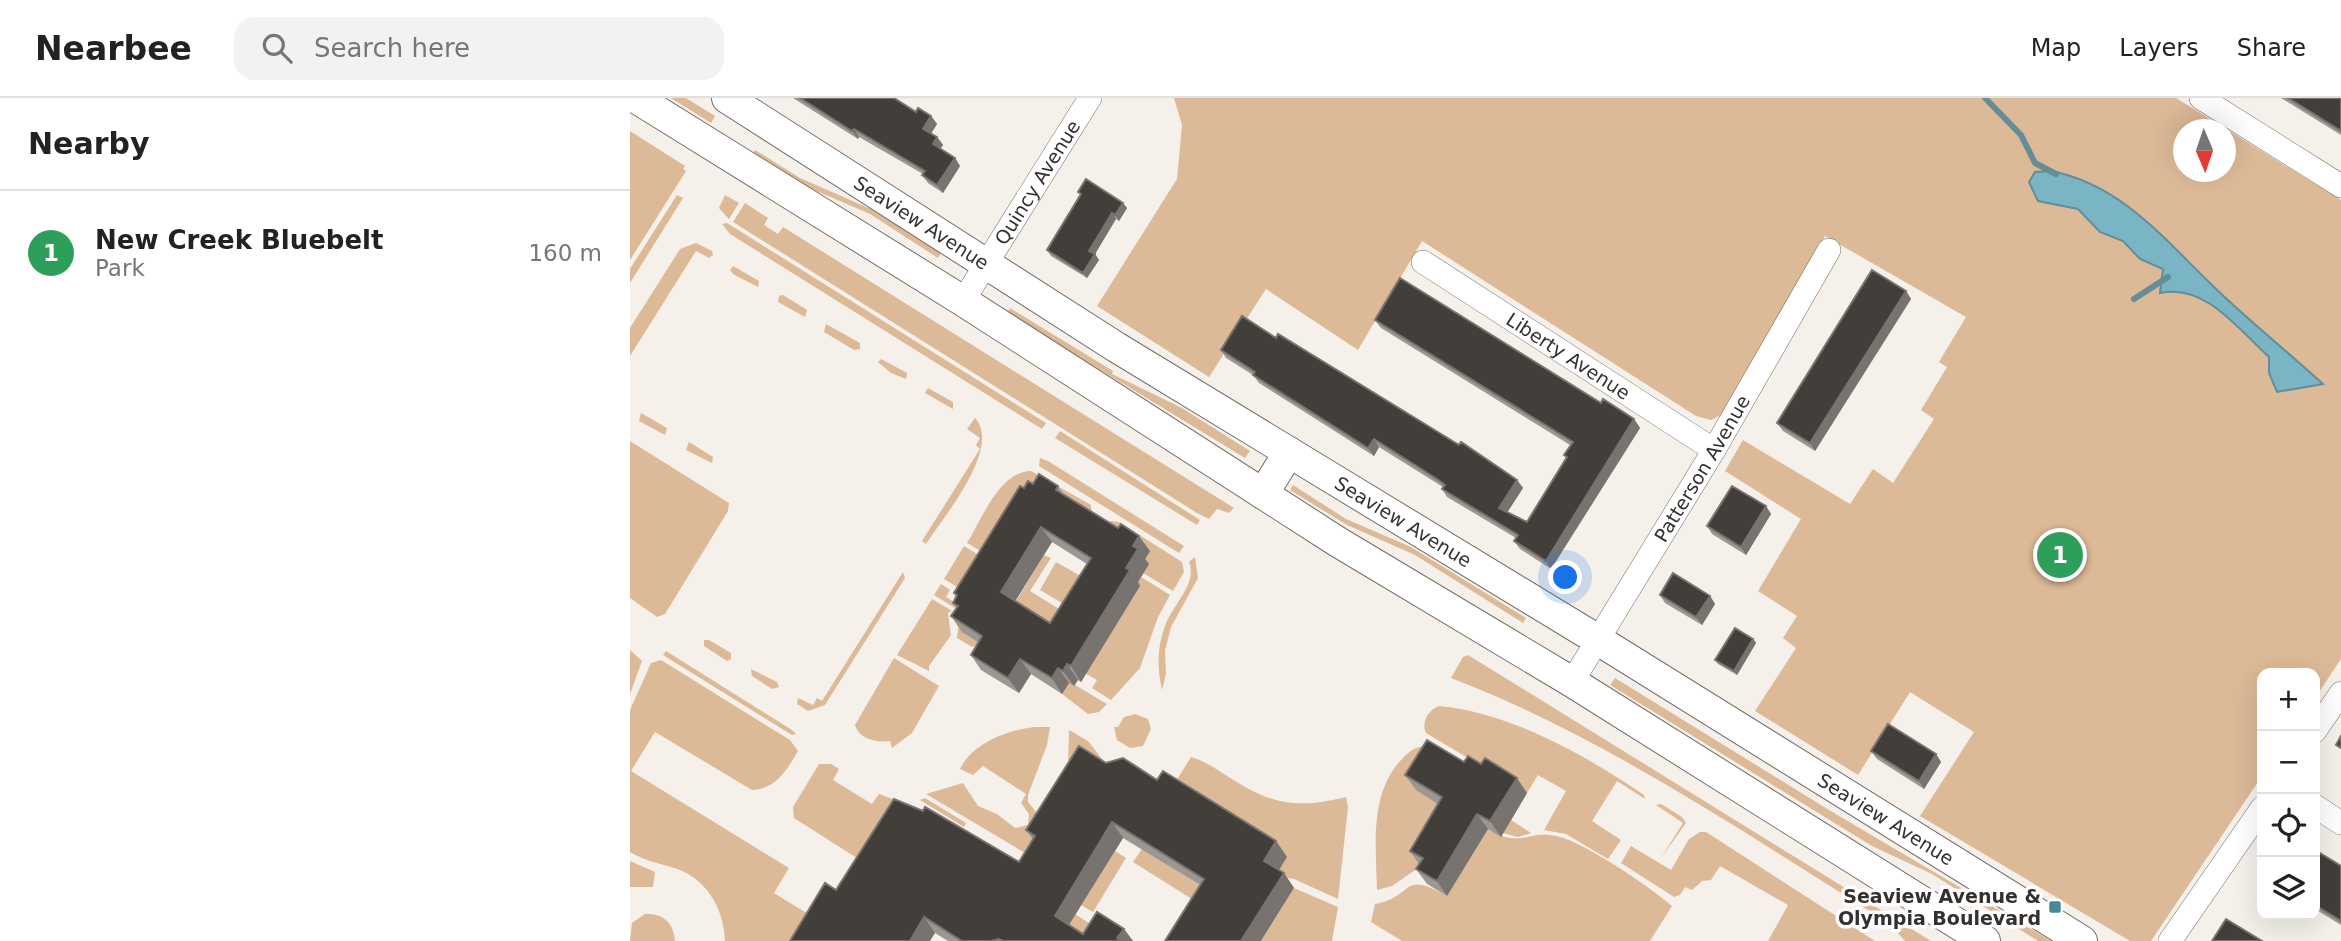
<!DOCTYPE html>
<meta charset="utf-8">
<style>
:root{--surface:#fff;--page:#f2f2f2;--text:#222;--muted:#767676;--line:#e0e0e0;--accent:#1a73e8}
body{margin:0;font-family:"DejaVu Sans",sans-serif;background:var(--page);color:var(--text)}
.controls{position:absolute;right:21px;bottom:21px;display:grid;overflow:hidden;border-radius:14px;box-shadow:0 7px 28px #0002}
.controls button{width:63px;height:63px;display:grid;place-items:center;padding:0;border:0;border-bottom:2px solid var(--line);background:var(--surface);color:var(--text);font:35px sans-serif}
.compass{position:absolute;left:1543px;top:21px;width:63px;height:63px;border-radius:50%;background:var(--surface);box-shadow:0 7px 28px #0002;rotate:178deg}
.you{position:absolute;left:936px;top:480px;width:24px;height:24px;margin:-18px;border:5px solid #fff;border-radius:50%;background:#1a73e8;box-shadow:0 0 0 10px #1a73e833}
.badge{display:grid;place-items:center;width:46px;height:46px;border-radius:50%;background:var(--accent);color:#fff;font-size:23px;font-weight:700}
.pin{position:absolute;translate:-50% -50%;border:4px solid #fff;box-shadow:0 2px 7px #0006}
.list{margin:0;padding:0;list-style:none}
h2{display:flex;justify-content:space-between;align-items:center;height:91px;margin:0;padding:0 28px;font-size:30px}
h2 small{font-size:23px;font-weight:400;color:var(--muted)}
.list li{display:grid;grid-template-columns:46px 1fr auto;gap:21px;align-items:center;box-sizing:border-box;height:126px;padding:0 28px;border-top:2px solid var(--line)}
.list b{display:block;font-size:26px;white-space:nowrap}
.list p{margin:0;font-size:23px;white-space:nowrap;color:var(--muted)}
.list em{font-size:23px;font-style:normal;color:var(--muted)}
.icon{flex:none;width:38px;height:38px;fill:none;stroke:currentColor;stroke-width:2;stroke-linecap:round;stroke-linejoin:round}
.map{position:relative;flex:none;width:1711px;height:843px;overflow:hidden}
header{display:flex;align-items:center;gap:42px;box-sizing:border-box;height:98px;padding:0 35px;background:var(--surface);border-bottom:2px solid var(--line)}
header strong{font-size:33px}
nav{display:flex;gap:38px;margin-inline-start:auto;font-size:24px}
.search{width:490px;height:63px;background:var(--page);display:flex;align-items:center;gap:18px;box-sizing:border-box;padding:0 24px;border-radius:21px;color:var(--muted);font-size:26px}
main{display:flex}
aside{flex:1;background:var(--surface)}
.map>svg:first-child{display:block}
.green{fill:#dcb997;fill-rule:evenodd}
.water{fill:#79b5c4;stroke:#648d97;stroke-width:2}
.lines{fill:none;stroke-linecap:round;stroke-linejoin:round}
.stream{stroke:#648d97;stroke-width:6}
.minor-casing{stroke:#726d68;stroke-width:24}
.tertiary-casing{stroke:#726d68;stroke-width:32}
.minor{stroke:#fff;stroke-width:23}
.tertiary{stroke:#fff;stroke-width:30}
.wall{fill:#9c9792;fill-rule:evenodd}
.shaded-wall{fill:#78736f}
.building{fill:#423e3a;stroke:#78736f;stroke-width:2;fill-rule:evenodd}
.poi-dot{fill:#468998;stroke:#fffefd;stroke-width:2.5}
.labels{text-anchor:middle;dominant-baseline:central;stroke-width:7;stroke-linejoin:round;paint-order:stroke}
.street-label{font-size:19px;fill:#33312f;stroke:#fffefd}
.poi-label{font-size:19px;font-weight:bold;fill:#33312f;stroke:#fffefd;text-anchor:end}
</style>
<header>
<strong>Nearbee</strong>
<div class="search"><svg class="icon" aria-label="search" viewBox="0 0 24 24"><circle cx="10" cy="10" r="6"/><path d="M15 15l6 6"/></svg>Search here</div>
<nav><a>Map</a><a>Layers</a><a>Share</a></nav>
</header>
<main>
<aside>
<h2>Nearby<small></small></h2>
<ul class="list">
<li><span class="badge" style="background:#2e9e5b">1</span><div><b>New Creek Bluebelt</b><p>Park</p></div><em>160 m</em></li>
</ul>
</aside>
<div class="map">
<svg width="1711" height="843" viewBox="0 0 1711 843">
<rect width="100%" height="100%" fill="#f5f0ea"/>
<!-- green -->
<path class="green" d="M 41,0 L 56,0 L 85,18 L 81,25 Z
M 544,0 L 1546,0 L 1711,102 L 1711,561 L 1685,600 L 1685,575 L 1632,575 L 1632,678 L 1521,843 L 1500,843 L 1290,718 L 1344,634 L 1280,594 L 1228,677 L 1125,613 L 1166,550 L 1153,540 L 1167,518 L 1128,493 L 1171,421 L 1095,373 L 1113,342 L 1220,406 L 1243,371 L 1263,385 L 1304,321 L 1291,312 L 1317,269 L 1309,264 L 1336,219 L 1195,138 L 1095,315 L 1081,322 L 1066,318 L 792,143 L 728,252 L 636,191 L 579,279 L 467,208 L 547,81 L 552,27 ZM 1554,32 L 1596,32 L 1596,74 L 1554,74 Z
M 0,33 L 55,68 L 53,71 L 56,73 L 0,162 Z
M 125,52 L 170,80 L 243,112 L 311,155 L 308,160 L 240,116 L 168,85 L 122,56 Z
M 47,97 L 53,100 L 0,185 L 0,171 Z
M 95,97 L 109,105 L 99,121 L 89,110 Z
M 115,105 L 138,120 L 134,127 L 148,136 L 153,129 L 604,410 L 599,415 L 587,411 L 579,421 L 567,415 L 103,124 Z
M 97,125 L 416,325 L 412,331 L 100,136 L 92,126 Z
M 66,145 L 82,153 L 83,157 L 79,160 L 66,153 L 0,258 L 0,230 L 50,151 Z
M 103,168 L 129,183 L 128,189 L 103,176 L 100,172 Z
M 153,197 L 177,212 L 175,219 L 148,204 L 149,198 Z
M 380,210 L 483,273 L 482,276 L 552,310 L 620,353 L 615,360 L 377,215 Z
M 196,226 L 230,245 L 230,251 L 224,252 L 194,234 Z
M 251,261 L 277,275 L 276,281 L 261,275 L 248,264 Z
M 298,290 L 323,304 L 323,311 L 295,295 Z
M 11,315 L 37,330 L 35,337 L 9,323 Z
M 345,320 C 372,350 314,418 296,446 L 292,443 L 350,351 L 346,347 L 350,340 L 337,331 Z
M 430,333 L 570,422 L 567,427 L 425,340 Z
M 0,343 L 99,405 L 98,413 L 35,516 L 27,519 L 0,500 Z
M 59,344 L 83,359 L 82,365 L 56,352 Z
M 410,360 L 418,363 L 554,448 L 549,455 L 409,368 Z
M 401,373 L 461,407 L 462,419 L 368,463 L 337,445 C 352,421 369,374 401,373 Z
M 663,387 L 716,421 L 781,449 L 896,520 L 893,525 L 785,457 L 717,427 L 660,392 Z
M 480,423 L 489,424 L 552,464 L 554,474 L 543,493 L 513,475 L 477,426 Z
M 334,448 L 362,465 L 342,498 L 314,481 Z
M 414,457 L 421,460 L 400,493 L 439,517 L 431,540 L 382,510 Z
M 565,459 L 568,480 L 541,529 L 535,553 L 536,576 L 532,592 C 527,570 527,549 535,528 C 542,507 568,486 559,464 Z
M 426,464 L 454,480 L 437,508 L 410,492 Z
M 273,474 L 275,480 L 195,607 L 178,613 L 167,606 L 168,600 L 183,607 L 187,600 L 192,603 Z
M 511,479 L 540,497 L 528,519 L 510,570 L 481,602 L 462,590 L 467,582 L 453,574 L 503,500 L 510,488 L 507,486 Z
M 311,486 L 320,492 L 316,499 L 327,506 L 325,510 L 304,497 Z
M 302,501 L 322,513 L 318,515 L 321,537 L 299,568 L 299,573 L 267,557 Z
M 329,523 L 351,545 L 342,549 L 327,540 Z
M 74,542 L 79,542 L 101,555 L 101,561 L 97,563 L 74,548 Z
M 0,552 L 12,563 L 0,596 Z
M 36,553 L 162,632 L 166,636 L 162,637 L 33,557 Z
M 838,557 L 1301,843 L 1275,843 L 1259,825 C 1117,737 977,640 821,580 L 833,559 Z
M 264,560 L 309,588 L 282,635 L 262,650 L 260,643 C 246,645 229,641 225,627 Z
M 31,562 L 160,642 L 168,653 C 157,672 146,691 122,692 L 25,634 L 1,673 L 159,770 L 144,795 L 191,824 L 180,843 L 95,843 C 94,809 75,778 41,769 C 26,765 14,762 0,754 L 0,612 L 21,565 Z
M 121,571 L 147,584 L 149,589 L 142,591 L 122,578 Z
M 985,580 L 1199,712 L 1421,843 L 1408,843 L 1302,776 L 1242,748 L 980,587 Z
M 439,585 L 445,587 L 477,606 L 469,614 L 458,616 L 432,596 Z
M 809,608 C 879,614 957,658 1014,697 L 1015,701 L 987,683 L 962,723 L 991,742 L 978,761 L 936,736 L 914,732 L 936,693 L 908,677 L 897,695 L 796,635 C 791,625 798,612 809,608 Z
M 505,616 L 518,621 L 521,631 L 513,648 L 500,650 L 487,642 L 484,629 L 488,629 L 494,619 Z
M 404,629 L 420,629 L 417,647 L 398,697 L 398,704 L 407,715 L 438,672 L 439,632 L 458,643 L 476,666 L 400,758 L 296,696 L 333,685 L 348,708 L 367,716 L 385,730 L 398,727 L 399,716 L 391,705 L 396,696 L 353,668 L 343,677 L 330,671 C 343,645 376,633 404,629 Z
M 796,649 L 814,709 L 791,768 L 762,788 L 747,792 C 746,748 739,695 772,661 C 780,653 786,648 796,649 Z
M 561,659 C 578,664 590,674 605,683 C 645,708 671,710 716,699 L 718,709 L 708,801 L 664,781 L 645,778 L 657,758 L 543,688 Z
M 189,666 L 201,666 L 209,671 L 203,682 L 242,706 L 249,696 L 285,709 L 241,769 L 164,720 L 163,709 Z
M 295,700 L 336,725 L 334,729 L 290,702 Z
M 1031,706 L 1052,719 L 1056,725 L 1031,760 L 1053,725 L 1026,707 Z
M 881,722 L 901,735 L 888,739 L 873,735 Z
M 858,731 C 892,751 896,732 926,738 C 951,742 1022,790 1042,808 L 1020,843 L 772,843 L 741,824 L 745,806 C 785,799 770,771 817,798 Z
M 1070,734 L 1076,734 L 1245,843 L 1138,843 L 1158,807 L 1090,768 L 1081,782 L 1072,783 L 1062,792 L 1055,789 L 1050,797 L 1044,799 L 991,765 L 1001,748 L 1041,772 L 1059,741 Z
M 512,751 L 584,796 L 565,803 L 503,764 Z
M 485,753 L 496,760 L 463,814 L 451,807 Z
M 0,763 L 25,774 L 23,789 L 0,789 Z
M 664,790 L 708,809 L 702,843 L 631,843 Z
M 15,816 C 33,815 44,825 45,843 L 0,843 L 2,825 Z
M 445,816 L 465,829 L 469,843 L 435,833 Z"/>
<!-- water -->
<path class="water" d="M 1422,73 C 1493,88 1534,141 1584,189 C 1619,223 1657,253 1693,286 L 1647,294 L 1639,275 L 1639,259 C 1608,231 1575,185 1530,195 L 1533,171 L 1510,161 L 1493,143 L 1470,134 L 1448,111 L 1408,103 L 1399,84 L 1405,74 Z"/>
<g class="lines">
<!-- stream -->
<path class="stream" d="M 1355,0 L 1391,37 L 1405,65 L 1426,76
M 1504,201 L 1538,179"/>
<!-- minor casing -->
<g class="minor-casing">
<g id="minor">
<path d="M 1571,0 L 1711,88"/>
<path id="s1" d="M 793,164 L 1084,352"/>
<path id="s2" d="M 333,203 L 460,0"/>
<path id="s3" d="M 942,584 L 1084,352 L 1199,152"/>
<path d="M 1685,633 L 1711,595"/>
<path d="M 1685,708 L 1711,725"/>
<path d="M 1540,843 L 1632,710"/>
</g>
</g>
<!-- tertiary casing -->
<g class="tertiary-casing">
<g id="tertiary">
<path d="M 6,0 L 333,203 L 708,444 L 942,584 L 1355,843"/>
<path id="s4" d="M 97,0 L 486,249 L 968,542 L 1452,843"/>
<path d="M 633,396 L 659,354"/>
</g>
</g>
<!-- minor -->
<use href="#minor" class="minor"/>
<!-- tertiary -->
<use href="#tertiary" class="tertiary"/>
</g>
<!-- wall -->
<path class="wall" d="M 163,0 L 264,0 L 286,14 L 301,18 L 307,26 L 301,35 L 307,39 L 313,47 L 310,51 L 325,60 L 330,68 L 313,95 L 298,85 L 292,77 L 293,76 L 229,39 L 228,41 Z
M 1651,0 L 1711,0 L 1711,37 Z
M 448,94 L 493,105 L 497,110 L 489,123 L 486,121 L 465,156 L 469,162 L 457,180 L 421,158 L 417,152 L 450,97 Z
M 1276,193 L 1281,201 L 1185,353 L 1153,333 L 1147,325 Z
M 745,222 L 971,305 L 1004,321 L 1010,330 L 921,471 L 890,451 L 884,443 L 886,440 L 817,399 L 812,391 L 813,389 L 749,349 L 744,358 L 629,285 L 623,277 L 596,260 L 591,252 L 646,240 L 887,382 L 893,390 L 877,414 L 897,424 L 936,360 L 934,357 L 940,347 L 751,230 Z
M 403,386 L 428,388 L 434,397 L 520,453 L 515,461 L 519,466 L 508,484 L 510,488 L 451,584 L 448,582 L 444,588 L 439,585 L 432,596 L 401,576 L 389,595 L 351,572 L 341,557 L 348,544 L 332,534 L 321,518 L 326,510 L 323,505 L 326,499 L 324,495 ZM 422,444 L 457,466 L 420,525 L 385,503 Z
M 1136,408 L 1141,416 L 1116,457 L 1082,436 L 1077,428 Z
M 1030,497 L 1080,498 L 1085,506 L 1072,527 L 1035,505 Z
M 1123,541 L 1126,545 L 1107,577 L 1088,566 L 1085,562 Z
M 1241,653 L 1306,656 L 1311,664 L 1294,691 L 1247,661 Z
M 834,664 L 897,695 L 871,739 L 858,731 L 817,798 L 797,786 L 786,771 L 789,766 L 780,753 L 808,706 L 786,692 L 775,677 Z
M 476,665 L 527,682 L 646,743 L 657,759 L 649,772 L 654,775 L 664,790 L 570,787 L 493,740 L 439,827 L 453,836 L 494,831 L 503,843 L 318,843 L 305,835 L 206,792 L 389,764 L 403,742 L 396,732 Z
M 1685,752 L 1711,768 L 1711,827 L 1685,811 Z"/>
<!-- shaded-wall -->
<path class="shaded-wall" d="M 301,18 L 307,26 L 299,39 L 293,31 Z
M 224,31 L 229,39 L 228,41 L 222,33 Z
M 307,39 L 313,47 L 308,54 L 303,46 Z
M 325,60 L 330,68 L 313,95 L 307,87 Z
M 493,105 L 497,110 L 489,123 L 485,117 Z
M 482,115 L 486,121 L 465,156 L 469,162 L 457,180 L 453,175 L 459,153 Z
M 1276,193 L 1281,201 L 1185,353 L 1180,345 Z
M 1004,321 L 1010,330 L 921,471 L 916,463 Z
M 744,341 L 749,349 L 744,358 L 738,350 Z
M 887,382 L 893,390 L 875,418 L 869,410 Z
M 1136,408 L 1141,416 L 1116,457 L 1111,449 Z
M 411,429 L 422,444 L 381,510 L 371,494 Z
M 509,438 L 520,453 L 515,461 L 519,466 L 508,484 L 510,488 L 451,584 L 441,568 L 496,470 L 503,448 Z
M 1080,498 L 1085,506 L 1072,527 L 1066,519 Z
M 1123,541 L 1126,545 L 1107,577 L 1104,573 Z
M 390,561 L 401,576 L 389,595 L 378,580 Z
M 437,566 L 448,582 L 444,588 L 433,573 Z
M 428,570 L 439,585 L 432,596 L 422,580 Z
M 1306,656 L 1311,664 L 1294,691 L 1289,683 Z
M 887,680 L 897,695 L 871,739 L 860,723 Z
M 847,716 L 858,731 L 817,798 L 807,783 Z
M 482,724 L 493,740 L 435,833 L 425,818 Z
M 646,743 L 657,759 L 645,778 L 634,763 Z
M 654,775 L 664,790 L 631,843 L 611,843 Z
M 294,819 L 305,835 L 300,843 L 280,843 Z
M 494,831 L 503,843 L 489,843 L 487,840 Z"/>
<!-- building -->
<path class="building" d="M 170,0 L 264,0 L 286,14 L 288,10 L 301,18 L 293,31 L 307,39 L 303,46 L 325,60 L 307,87 L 292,77 L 295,73 L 224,31 L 222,33 Z
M 1658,0 L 1711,0 L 1711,33 Z
M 456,81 L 493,105 L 485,117 L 482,115 L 459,153 L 465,156 L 453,175 L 417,152 L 451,96 L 448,94 Z
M 1242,172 L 1276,193 L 1180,345 L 1147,325 Z
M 770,180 L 971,305 L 973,301 L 1004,321 L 916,463 L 884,443 L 888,437 L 812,391 L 815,387 L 807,381 L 744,341 L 738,350 L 623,277 L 625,274 L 591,252 L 612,218 L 646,240 L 648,236 L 829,347 L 831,344 L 887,382 L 869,410 L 897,424 L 937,359 L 934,357 L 943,344 L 745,222 Z
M 409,376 L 428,388 L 426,392 L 488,430 L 491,426 L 509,438 L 503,448 L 508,451 L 496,470 L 500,472 L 441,568 L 437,566 L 433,573 L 428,570 L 422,580 L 390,561 L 378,580 L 341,557 L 352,538 L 321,518 L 328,508 L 323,505 L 327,497 L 324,495 L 390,388 L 394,390 L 398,383 L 403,386 ZM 411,429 L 461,460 L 420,525 L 371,494 Z
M 1102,388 L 1136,408 L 1111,449 L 1077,428 Z
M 1043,475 L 1080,498 L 1066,519 L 1030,497 Z
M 1105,530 L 1123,541 L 1104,573 L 1085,562 Z
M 1258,626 L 1306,656 L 1289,683 L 1241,653 Z
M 1711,638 L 1711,650 L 1706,647 Z
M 797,642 L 834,664 L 838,658 L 851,666 L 855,660 L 887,680 L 860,723 L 847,716 L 807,783 L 786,771 L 793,760 L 780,753 L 812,699 L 775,677 Z
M 449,648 L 476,665 L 493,660 L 527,682 L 533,673 L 646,743 L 634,763 L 654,775 L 611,843 L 535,843 L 574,781 L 482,724 L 425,818 L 453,836 L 467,814 L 494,831 L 487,840 L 490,843 L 373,843 L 369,841 L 360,843 L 332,843 L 294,819 L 280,843 L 160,843 L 195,785 L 206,792 L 264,701 L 293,713 L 295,709 L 389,764 L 405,738 L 396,732 Z
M 1685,752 L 1711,768 L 1711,823 L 1685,807 Z
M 1632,765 L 1632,774 L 1628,772 Z
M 1596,821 L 1632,843 L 1582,843 Z"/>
<!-- markers -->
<rect class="poi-dot" x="1418" y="802" width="14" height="14" rx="3.5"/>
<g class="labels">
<!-- street labels -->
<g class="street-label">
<text stroke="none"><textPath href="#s2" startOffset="140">Quincy Avenue</textPath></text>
<text stroke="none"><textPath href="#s4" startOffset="231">Seaview Avenue</textPath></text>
<text stroke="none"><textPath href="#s1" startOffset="173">Liberty Avenue</textPath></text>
<text stroke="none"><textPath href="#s3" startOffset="250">Patterson Avenue</textPath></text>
<text stroke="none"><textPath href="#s4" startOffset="798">Seaview Avenue</textPath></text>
<text stroke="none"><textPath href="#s4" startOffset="1365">Seaview Avenue</textPath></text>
</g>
<!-- poi labels -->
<g class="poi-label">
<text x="1411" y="798">Seaview Avenue &amp;<tspan x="1411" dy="22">Olympia Boulevard</tspan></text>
</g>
</g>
</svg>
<div class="controls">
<button>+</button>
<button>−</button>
<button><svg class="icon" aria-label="locate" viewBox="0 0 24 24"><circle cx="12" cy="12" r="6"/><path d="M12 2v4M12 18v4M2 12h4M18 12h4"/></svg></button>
<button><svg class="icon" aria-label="layers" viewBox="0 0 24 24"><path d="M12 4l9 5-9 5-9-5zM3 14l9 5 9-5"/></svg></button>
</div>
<svg class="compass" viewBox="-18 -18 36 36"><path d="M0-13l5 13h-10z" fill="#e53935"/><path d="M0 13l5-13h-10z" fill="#767676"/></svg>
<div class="you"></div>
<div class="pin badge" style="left:1430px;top:457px;background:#2e9e5b">1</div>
</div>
</main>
